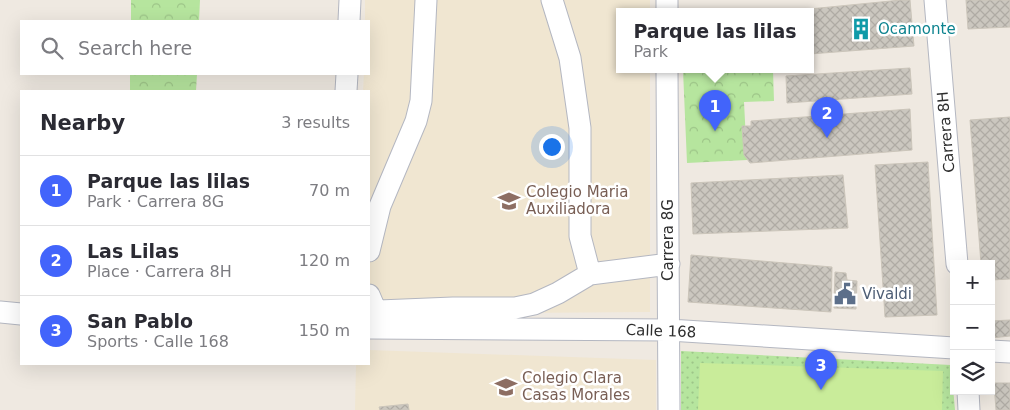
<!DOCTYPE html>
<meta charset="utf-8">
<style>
:root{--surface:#fff;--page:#f2f2f3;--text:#2b2b33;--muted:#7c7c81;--line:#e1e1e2;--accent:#4264fb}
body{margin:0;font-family:"DejaVu Sans",sans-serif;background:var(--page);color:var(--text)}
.controls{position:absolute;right:15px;bottom:15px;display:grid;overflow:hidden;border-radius:0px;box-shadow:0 5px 20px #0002}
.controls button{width:45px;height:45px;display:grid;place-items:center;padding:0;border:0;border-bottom:1px solid var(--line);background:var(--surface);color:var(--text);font:25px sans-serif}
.you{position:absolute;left:551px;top:146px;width:18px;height:18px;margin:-12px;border:4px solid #fff;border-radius:50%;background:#1a73e8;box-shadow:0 0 0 8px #1a73e833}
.badge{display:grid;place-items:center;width:32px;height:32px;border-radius:50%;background:var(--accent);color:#fff;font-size:16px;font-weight:700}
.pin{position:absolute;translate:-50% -41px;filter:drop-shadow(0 1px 2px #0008)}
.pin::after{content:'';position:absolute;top:26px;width:18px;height:15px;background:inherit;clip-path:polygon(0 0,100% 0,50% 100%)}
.popup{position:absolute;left:616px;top:8px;width:198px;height:65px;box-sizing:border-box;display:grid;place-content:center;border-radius:0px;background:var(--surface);filter:drop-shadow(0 1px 4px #0005);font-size:16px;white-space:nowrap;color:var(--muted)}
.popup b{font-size:19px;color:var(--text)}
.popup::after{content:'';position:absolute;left:50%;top:100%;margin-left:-10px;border:10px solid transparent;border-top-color:var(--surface)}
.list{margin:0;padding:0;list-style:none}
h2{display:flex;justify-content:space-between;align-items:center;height:65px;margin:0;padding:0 20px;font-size:21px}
h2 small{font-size:16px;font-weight:400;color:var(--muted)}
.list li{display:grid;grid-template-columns:32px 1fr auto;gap:15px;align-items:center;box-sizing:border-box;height:70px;padding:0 20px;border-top:1px solid var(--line)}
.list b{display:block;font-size:19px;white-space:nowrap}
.list p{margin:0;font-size:16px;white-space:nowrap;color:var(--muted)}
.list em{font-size:16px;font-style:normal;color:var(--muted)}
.icon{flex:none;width:28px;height:28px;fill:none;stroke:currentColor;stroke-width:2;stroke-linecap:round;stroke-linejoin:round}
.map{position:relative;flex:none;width:1010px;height:410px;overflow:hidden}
.search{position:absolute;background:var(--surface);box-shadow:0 5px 20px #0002;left:20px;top:20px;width:350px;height:55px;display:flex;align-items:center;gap:12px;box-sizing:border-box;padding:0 18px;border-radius:0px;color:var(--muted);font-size:19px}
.panel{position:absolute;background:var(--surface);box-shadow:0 5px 20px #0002;left:20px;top:90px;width:350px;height:275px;border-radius:0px}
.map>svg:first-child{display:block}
.education{fill:#f0e6d1}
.grass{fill:url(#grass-dots)}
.park{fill:url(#park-crowns)}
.pitch{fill:#c9ec9a}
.building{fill:url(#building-cross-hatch);stroke:#cbc5ba}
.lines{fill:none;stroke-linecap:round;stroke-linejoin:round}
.minor-casing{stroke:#b4b7c1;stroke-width:23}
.minor{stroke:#fff;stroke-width:21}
.labels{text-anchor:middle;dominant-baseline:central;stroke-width:5;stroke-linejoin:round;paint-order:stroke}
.culture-label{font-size:15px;fill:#0d838f;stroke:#fff;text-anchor:start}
.street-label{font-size:15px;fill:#2e2e2e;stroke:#fff}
.education-label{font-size:15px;fill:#785e54;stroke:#fff;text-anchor:start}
.service-label{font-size:15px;fill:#4e5e75;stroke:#fff;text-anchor:start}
</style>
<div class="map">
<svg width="1010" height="410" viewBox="0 0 1010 410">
<defs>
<pattern id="grass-dots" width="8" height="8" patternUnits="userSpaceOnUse" patternTransform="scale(1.25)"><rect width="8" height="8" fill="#b6e59e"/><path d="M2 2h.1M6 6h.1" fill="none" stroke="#9dc588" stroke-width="1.8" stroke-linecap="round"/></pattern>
<pattern id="park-crowns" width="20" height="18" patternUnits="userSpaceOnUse" patternTransform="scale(1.25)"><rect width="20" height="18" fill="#b6e59e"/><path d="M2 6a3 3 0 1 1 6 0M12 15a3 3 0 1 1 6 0" fill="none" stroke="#9dc588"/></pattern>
<pattern id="building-cross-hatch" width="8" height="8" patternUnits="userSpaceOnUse" patternTransform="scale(1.25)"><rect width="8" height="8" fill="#cbc7bf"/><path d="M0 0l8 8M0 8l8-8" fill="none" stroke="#afaba4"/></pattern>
</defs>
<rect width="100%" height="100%" fill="#efe9e1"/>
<!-- education -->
<path class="education" d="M 365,0 L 650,0 L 650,12 L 620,12 L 620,70 L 650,70 L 650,312 L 369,314 L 369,91 L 363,91 L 364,74 L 369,74 L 369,21 L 365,21 Z
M 369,350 L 656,360 L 656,410 L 355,410 L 356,364 L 369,364 Z"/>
<!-- grass -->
<path class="grass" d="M 681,351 L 951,365 L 955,410 L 681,410 Z"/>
<!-- park -->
<path class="park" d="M 131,0 L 200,0 L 199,21 L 131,21 Z
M 683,70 L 773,70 L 774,101 L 744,102 L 747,160 L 687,163 Z
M 130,74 L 197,74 L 196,91 L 130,91 Z"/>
<!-- pitch -->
<path class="pitch" d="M 700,363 L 943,371 L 942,410 L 698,410 Z"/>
<!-- building -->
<path class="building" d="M 901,0 L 910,0 L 914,46 L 810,54 L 810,12 L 799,12 L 799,10 Z
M 966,0 L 1010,0 L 1010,27 L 968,29 Z
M 910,68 L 912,94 L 787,103 L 786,76 Z
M 910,109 L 912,150 L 750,163 L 744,155 L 742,126 L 751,126 L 751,121 Z
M 1010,117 L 1010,279 L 991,280 L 991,264 L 981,264 L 970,120 Z
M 928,162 L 937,315 L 885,317 L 875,165 Z
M 843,175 L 848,228 L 693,234 L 691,183 Z
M 691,255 L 832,267 L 831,312 L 688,302 Z
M 835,272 L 846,273 L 847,280 L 857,281 L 856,309 L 834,308 Z
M 1010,320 L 1010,336 L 991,338 L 991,321 Z
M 994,383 L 1010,383 L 1010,410 L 996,410 Z
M 408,404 L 409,410 L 380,410 L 379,407 Z"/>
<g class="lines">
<!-- minor casing -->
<g class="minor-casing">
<path id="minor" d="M 552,0 L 570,58 L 580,128 L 580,236 L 590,274
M 667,0 L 667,12
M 935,0 L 957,264
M 349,21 L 350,0
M 667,70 L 669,410
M 346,91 L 347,74
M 369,251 L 380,206 L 416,121 L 421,101 L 426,0
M 369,295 L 375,309 L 379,311 L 453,308 L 515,308 L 534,304 L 558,293 L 590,274 L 669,264
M 0,312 L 21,314
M 369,328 L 669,330 L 954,348
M 991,351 L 1010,352
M 968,391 L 969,410"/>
</g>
<!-- minor -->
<use href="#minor" class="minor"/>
</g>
<!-- icons -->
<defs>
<g id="building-bare" transform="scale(1.725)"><path d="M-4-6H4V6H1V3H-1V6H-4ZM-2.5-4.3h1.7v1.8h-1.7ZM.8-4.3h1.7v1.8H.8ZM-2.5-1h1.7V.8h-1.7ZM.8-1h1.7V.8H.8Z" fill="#0f9aa8" stroke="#fff" stroke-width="2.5" paint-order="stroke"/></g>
<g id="school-bare" transform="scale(1.725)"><path d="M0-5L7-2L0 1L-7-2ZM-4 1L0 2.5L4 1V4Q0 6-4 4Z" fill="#8d6e63" stroke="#fff" stroke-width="2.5" paint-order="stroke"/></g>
<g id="civic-bare" transform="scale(1.725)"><path d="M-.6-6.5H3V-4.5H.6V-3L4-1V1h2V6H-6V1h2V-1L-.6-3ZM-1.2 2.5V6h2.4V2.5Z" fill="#5c6f8a" stroke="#fff" stroke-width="2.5" paint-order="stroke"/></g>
</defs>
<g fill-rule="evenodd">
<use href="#building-bare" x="861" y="29"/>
<use href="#school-bare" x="509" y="201"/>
<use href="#civic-bare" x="845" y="294"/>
<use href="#school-bare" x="506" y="387"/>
</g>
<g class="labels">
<!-- culture labels -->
<g class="culture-label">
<text x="878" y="29">Ocamonte</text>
</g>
<!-- street labels -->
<g class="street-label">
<text transform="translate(946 132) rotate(-95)">Carrera 8H</text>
<text transform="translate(668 240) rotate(-90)">Carrera 8G</text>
<text transform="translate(661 331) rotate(2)">Calle 168</text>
</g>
<!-- education labels -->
<g class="education-label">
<text x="526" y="192">Colegio Maria<tspan x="526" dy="17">Auxiliadora</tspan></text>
<text x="522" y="378">Colegio Clara<tspan x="522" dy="17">Casas Morales</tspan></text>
</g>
<!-- service labels -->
<g class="service-label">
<text x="862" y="294">Vivaldi</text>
</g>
</g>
</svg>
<div class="controls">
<button>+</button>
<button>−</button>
<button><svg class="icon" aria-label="layers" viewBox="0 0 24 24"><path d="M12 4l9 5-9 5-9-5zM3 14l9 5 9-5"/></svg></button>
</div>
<div class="you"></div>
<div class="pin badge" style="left:715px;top:131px">1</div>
<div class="popup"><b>Parque las lilas</b>Park</div>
<div class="pin badge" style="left:827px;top:138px">2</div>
<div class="pin badge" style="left:821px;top:390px">3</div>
<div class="search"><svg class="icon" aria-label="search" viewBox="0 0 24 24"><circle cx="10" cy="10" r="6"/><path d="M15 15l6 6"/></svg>Search here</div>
<section class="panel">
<h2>Nearby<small>3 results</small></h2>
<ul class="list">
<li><span class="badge">1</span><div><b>Parque las lilas</b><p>Park · Carrera 8G</p></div><em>70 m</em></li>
<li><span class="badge">2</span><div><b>Las Lilas</b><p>Place · Carrera 8H</p></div><em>120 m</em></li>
<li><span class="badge">3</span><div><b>San Pablo</b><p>Sports · Calle 168</p></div><em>150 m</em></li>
</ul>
</section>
</div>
